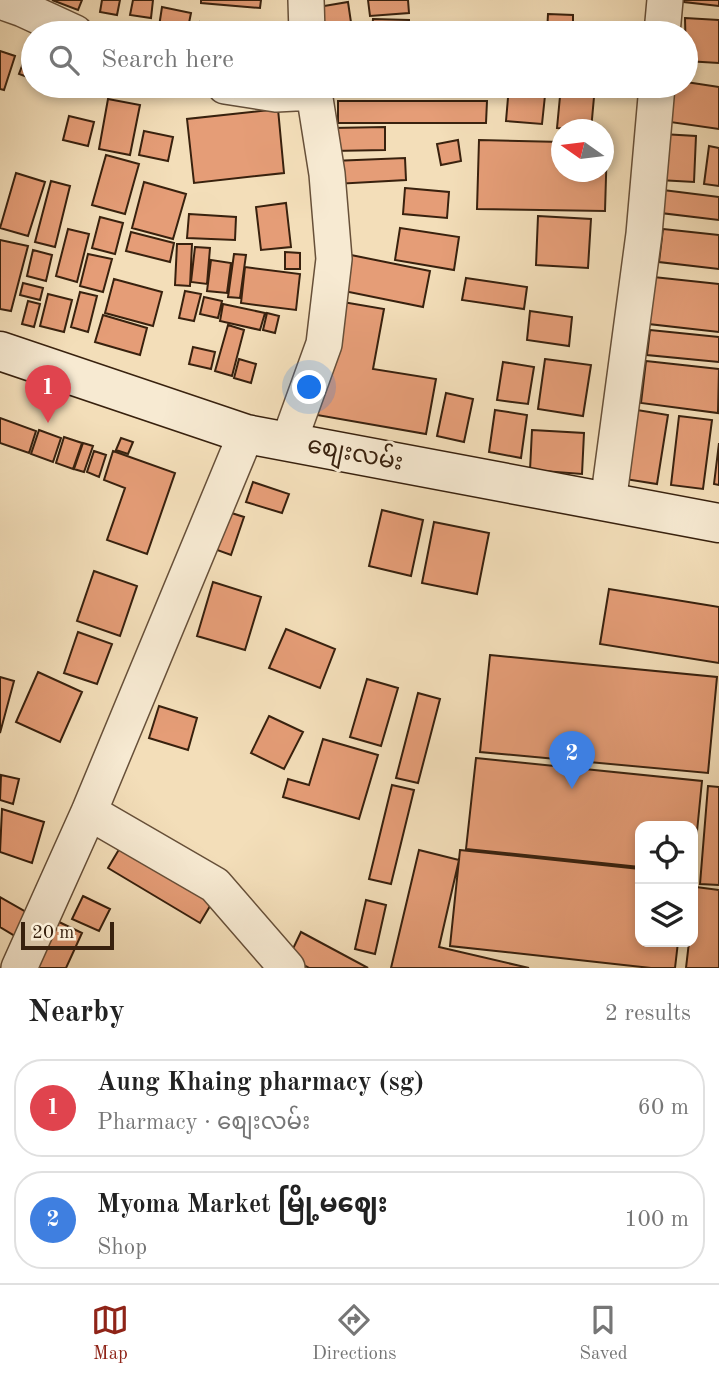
<!DOCTYPE html>
<meta charset="utf-8">
<style>
:root{--surface:#fff;--page:#f2f2f2;--text:#222;--muted:#767676;--line:#e0e0e0;--accent:#8f2418}
body{margin:0;font-family:"Old Standard TT","Noto Sans Myanmar",serif;background:var(--page);color:var(--text)}
.controls{position:absolute;right:21px;bottom:21px;display:grid;overflow:hidden;border-radius:14px;box-shadow:0 4px 10px #0003}
.controls button{width:63px;height:63px;display:grid;place-items:center;padding:0;border:0;border-bottom:2px solid var(--line);background:var(--surface);color:var(--text);font:35px sans-serif}
.compass{position:absolute;left:551px;top:119px;width:63px;height:63px;border-radius:50%;background:var(--surface);box-shadow:0 4px 10px #0003;rotate:284deg}
.scale{position:absolute;left:21px;bottom:18px;width:93px;box-sizing:border-box;padding-left:7px;border:4px solid #38210e;border-top:0;font-size:19px;line-height:24px;white-space:nowrap;color:#38210e;-webkit-text-stroke:5px #f7ead2;paint-order:stroke}
.you{position:absolute;left:310px;top:388px;width:24px;height:24px;margin:-18px;border:5px solid #fff;border-radius:50%;background:#1a73e8;box-shadow:0 0 0 10px #1a73e833}
.badge{display:grid;place-items:center;width:46px;height:46px;border-radius:50%;background:var(--accent);color:#fff;font-size:23px;font-weight:700}
.pin{position:absolute;translate:-50% -58px;filter:drop-shadow(0 2px 4px #0008)}
.pin::after{content:'';position:absolute;top:37px;width:24px;height:21px;background:inherit;clip-path:polygon(0 0,100% 0,50% 100%)}
.list{margin:0;padding:0;list-style:none}
h2{display:flex;justify-content:space-between;align-items:center;height:91px;margin:0;padding:0 28px;font-size:30px}
h2 small{font-size:23px;font-weight:400;color:var(--muted)}
.list li{display:grid;grid-template-columns:46px 1fr auto;gap:21px;align-items:center;box-sizing:border-box;height:98px;margin:0 14px 14px;padding:0 14px;border:2px solid var(--line);border-radius:28px}
.list b{display:block;font-size:26px;white-space:nowrap}
.list p{margin:0;font-size:23px;white-space:nowrap;color:var(--muted)}
.list em{font-size:23px;font-style:normal;color:var(--muted)}
.icon{flex:none;width:38px;height:38px;fill:none;stroke:currentColor;stroke-width:2;stroke-linecap:round;stroke-linejoin:round}
.map{position:relative;flex:none;width:719px;height:968px;overflow:hidden}
.search{position:absolute;background:var(--surface);box-shadow:0 4px 10px #0003;left:21px;right:21px;top:21px;height:77px;display:flex;align-items:center;gap:18px;box-sizing:border-box;padding:0 24px;border-radius:38px;color:var(--muted);font-size:26px}
.sheet{height:315px;background:var(--surface)}
nav{display:flex;justify-content:space-around;align-items:center;box-sizing:border-box;height:98px;border-top:2px solid var(--line);background:var(--surface);font-size:19px;color:var(--muted)}
nav a{display:grid;justify-items:center;gap:4px}
nav .on{color:var(--accent)}
.map>svg:first-child{display:block}
.building{fill:#e59d77;stroke:#38210e;stroke-width:2}
.lines{fill:none;stroke-linecap:round;stroke-linejoin:round}
.minor-casing{stroke:#675039;stroke-width:38}
.secondary-casing{stroke:#38210e;stroke-width:41}
.minor{stroke:#f7ead2;stroke-width:35}
.secondary{stroke:#f7ead2;stroke-width:38}
.labels{text-anchor:middle;dominant-baseline:central;stroke-width:6;stroke-linejoin:round;paint-order:stroke}
.street-label{font-size:24px;fill:#38210e;stroke:#f7ead2}
</style>
<div class="map">
<svg width="719" height="968" viewBox="0 0 719 968">
<rect width="100%" height="100%" fill="#f3deb9"/>
<filter id="stains"><feTurbulence type="fractalNoise" baseFrequency=".00286" numOctaves="4"/><feColorMatrix values="0 0 0 0 .2 0 0 0 0 .09 0 0 0 0 .02 0 0 0 .5 -.17"/></filter>
<radialGradient id="worn" r=".72"><stop offset=".6" stop-color="#630" stop-opacity="0"/><stop offset="1" stop-color="#630" stop-opacity=".3"/></radialGradient>
<!-- building -->
<path class="building" d="M 52,0 L 82,0 L 78,10 Z
M 102,0 L 120,0 L 117,15 L 100,12 Z
M 133,0 L 153,0 L 151,18 L 130,15 Z
M 201,0 L 261,0 L 260,8 L 201,3 Z
M 368,0 L 408,0 L 409,13 L 370,16 Z
M 684,0 L 719,0 L 719,6 L 684,2 Z
M 348,2 L 352,29 L 316,33 L 312,8 Z
M 162,7 L 191,13 L 187,33 L 158,33 Z
M 548,14 L 573,15 L 573,33 L 547,33 Z
M 685,18 L 719,20 L 719,63 L 686,61 Z
M 373,19 L 409,20 L 409,33 L 372,33 Z
M 200,22 L 273,32 L 273,33 L 199,33 Z
M 532,30 L 532,33 L 504,33 L 504,31 Z
M 0,51 L 15,56 L 4,90 L 0,89 Z
M 27,53 L 33,55 L 33,79 L 19,74 Z
M 686,82 L 719,87 L 719,129 L 670,122 L 675,86 L 686,86 Z
M 333,86 L 450,86 L 450,91 L 333,89 Z
M 509,86 L 546,86 L 542,124 L 506,121 Z
M 561,86 L 595,86 L 591,130 L 557,128 Z
M 108,99 L 140,105 L 130,155 L 99,149 Z
M 338,101 L 487,101 L 486,123 L 338,123 Z
M 278,109 L 284,173 L 194,183 L 187,119 Z
M 69,116 L 94,122 L 88,146 L 63,140 Z
M 385,127 L 385,150 L 332,151 L 332,128 Z
M 144,131 L 173,137 L 168,161 L 139,155 Z
M 662,134 L 696,136 L 694,182 L 659,180 Z
M 458,140 L 461,161 L 441,165 L 437,144 Z
M 479,140 L 562,142 L 562,172 L 604,172 L 604,143 L 607,143 L 605,211 L 477,209 Z
M 709,146 L 719,148 L 719,186 L 704,184 Z
M 106,155 L 139,164 L 125,214 L 92,205 Z
M 405,158 L 406,180 L 335,184 L 333,161 Z
M 16,173 L 45,182 L 28,236 L 0,228 Z
M 51,181 L 70,186 L 55,247 L 35,242 Z
M 144,182 L 186,194 L 173,239 L 132,228 Z
M 405,188 L 449,192 L 447,218 L 403,214 Z
M 663,190 L 719,197 L 719,220 L 661,213 Z
M 286,203 L 291,247 L 261,250 L 256,207 Z
M 189,214 L 236,217 L 235,240 L 187,238 Z
M 538,216 L 591,219 L 588,268 L 536,265 Z
M 100,217 L 123,223 L 115,254 L 92,248 Z
M 400,228 L 459,237 L 454,270 L 395,260 Z
M 68,229 L 89,234 L 77,282 L 56,276 Z
M 663,229 L 719,235 L 719,269 L 659,262 Z
M 131,232 L 174,243 L 170,262 L 126,251 Z
M 0,240 L 28,246 L 11,311 L 0,309 Z
M 177,244 L 192,244 L 190,286 L 175,285 Z
M 195,247 L 210,248 L 207,284 L 191,282 Z
M 33,250 L 52,255 L 46,281 L 27,276 Z
M 285,252 L 300,253 L 300,269 L 285,269 Z
M 88,254 L 112,259 L 103,292 L 80,286 Z
M 234,254 L 246,255 L 240,298 L 228,297 Z
M 351,255 L 430,271 L 423,307 L 344,291 Z
M 211,260 L 231,263 L 227,293 L 207,291 Z
M 245,267 L 300,274 L 296,310 L 241,303 Z
M 644,276 L 719,284 L 719,332 L 640,323 Z
M 466,278 L 527,287 L 524,309 L 462,300 Z
M 114,279 L 162,292 L 153,326 L 105,313 Z
M 23,283 L 43,288 L 40,300 L 20,295 Z
M 185,291 L 201,294 L 194,321 L 179,318 Z
M 80,292 L 97,296 L 88,332 L 71,327 Z
M 48,294 L 72,300 L 64,332 L 40,326 Z
M 204,297 L 222,301 L 218,318 L 200,314 Z
M 28,301 L 40,304 L 34,327 L 22,324 Z
M 337,301 L 384,309 L 373,369 L 436,379 L 426,434 L 317,415 Z
M 223,304 L 265,313 L 260,330 L 220,321 Z
M 530,311 L 572,317 L 569,346 L 527,340 Z
M 267,313 L 279,316 L 275,333 L 263,330 Z
M 103,315 L 147,328 L 140,355 L 95,342 Z
M 228,325 L 244,330 L 232,376 L 215,371 Z
M 650,330 L 719,337 L 719,362 L 647,355 Z
M 193,347 L 215,352 L 211,369 L 189,364 Z
M 239,359 L 256,364 L 251,383 L 234,378 Z
M 545,359 L 591,365 L 583,416 L 538,409 Z
M 646,361 L 719,369 L 718,413 L 641,403 Z
M 503,362 L 534,367 L 528,404 L 497,400 Z
M 446,393 L 473,399 L 464,442 L 437,436 Z
M 495,410 L 527,415 L 521,458 L 489,452 Z
M 637,410 L 668,415 L 657,484 L 625,479 Z
M 679,416 L 712,420 L 703,489 L 671,485 Z
M 0,418 L 36,431 L 29,453 L 0,443 Z
M 39,430 L 61,438 L 53,462 L 31,454 Z
M 532,430 L 584,433 L 582,474 L 530,470 Z
M 64,437 L 82,443 L 73,469 L 56,463 Z
M 121,438 L 133,442 L 128,454 L 116,450 Z
M 83,443 L 93,446 L 84,472 L 74,469 Z
M 719,443 L 719,485 L 714,484 Z
M 94,451 L 106,455 L 99,477 L 87,472 Z
M 113,451 L 175,473 L 147,554 L 107,540 L 125,488 L 104,480 Z
M 253,482 L 289,494 L 282,513 L 246,502 Z
M 219,509 L 244,517 L 231,555 L 206,546 Z
M 382,510 L 423,520 L 411,576 L 369,566 Z
M 434,522 L 489,533 L 477,594 L 422,583 Z
M 94,571 L 137,586 L 120,636 L 77,621 Z
M 213,582 L 261,597 L 245,650 L 197,636 Z
M 609,589 L 719,607 L 719,663 L 600,644 Z
M 286,629 L 335,649 L 320,688 L 269,668 Z
M 78,632 L 112,644 L 97,684 L 64,673 Z
M 490,655 L 717,677 L 708,773 L 480,752 Z
M 38,672 L 82,692 L 60,742 L 16,722 Z
M 0,677 L 14,681 L 0,733 Z
M 367,679 L 398,688 L 381,746 L 350,737 Z
M 418,693 L 440,699 L 418,783 L 396,778 Z
M 159,706 L 197,718 L 188,750 L 149,738 Z
M 269,716 L 303,732 L 284,769 L 251,753 Z
M 323,739 L 378,755 L 359,819 L 283,797 L 288,779 L 309,785 Z
M 476,758 L 702,781 L 693,872 L 693,826 L 640,826 L 640,867 L 466,849 Z
M 1,775 L 19,779 L 13,804 L 0,800 Z
M 392,785 L 414,790 L 391,884 L 369,879 Z
M 708,786 L 719,787 L 719,885 L 700,884 Z
M 2,809 L 44,822 L 32,863 L 0,852 Z
M 121,846 L 213,901 L 200,923 L 108,868 Z
M 419,850 L 459,860 L 439,947 L 529,968 L 391,968 Z
M 460,850 L 640,869 L 640,942 L 678,942 L 675,968 L 651,968 L 450,946 Z
M 696,887 L 719,890 L 719,968 L 686,968 L 689,942 L 693,942 Z
M 83,896 L 110,909 L 99,931 L 72,919 Z
M 0,897 L 26,912 L 15,936 L 0,927 Z
M 366,900 L 386,905 L 375,954 L 355,949 Z
M 57,921 L 82,933 L 66,968 L 35,968 Z
M 301,932 L 368,968 L 309,968 L 289,957 Z"/>
<g class="lines">
<!-- minor casing -->
<g class="minor-casing">
<path id="minor" d="M 306,0 L 307,33
M 0,1 L 23,9 L 75,33
M 662,33 L 665,0
M 225,86 L 276,94 L 314,92
M 289,441 L 324,344 L 334,259 L 327,174 L 313,86
M 608,503 L 644,234 L 657,86
M 89,812 L 215,885 L 287,968
M 19,968 L 89,812 L 246,434"/>
</g>
<!-- secondary casing -->
<g class="secondary-casing">
<path id="secondary" d="M 0,351 L 246,434 L 719,523"/>
</g>
<!-- minor -->
<use href="#minor" class="minor"/>
<!-- secondary -->
<use href="#secondary" class="secondary"/>
</g>
<g class="labels">
<!-- street labels -->
<g class="street-label">
<text transform="translate(355 455) rotate(11)">စျေးလမ်း</text>
</g>
</g>
<rect width="100%" height="100%" filter="url(#stains)"/>
<rect width="100%" height="100%" fill="url(#worn)"/>
</svg>
<div class="controls">
<button><svg class="icon" aria-label="locate" viewBox="0 0 24 24"><circle cx="12" cy="12" r="6"/><path d="M12 2v4M12 18v4M2 12h4M18 12h4"/></svg></button>
<button><svg class="icon" aria-label="layers" viewBox="0 0 24 24"><path d="M12 4l9 5-9 5-9-5zM3 14l9 5 9-5"/></svg></button>
</div>
<svg class="compass" viewBox="-18 -18 36 36"><path d="M0-13l5 13h-10z" fill="#e53935"/><path d="M0 13l5-13h-10z" fill="#767676"/></svg>
<div class="scale">20 m</div>
<div class="you"></div>
<div class="pin badge" style="left:48px;top:423px;background:#e0444e">1</div>
<div class="pin badge" style="left:572px;top:789px;background:#3f7fe0">2</div>
<div class="search"><svg class="icon" aria-label="search" viewBox="0 0 24 24"><circle cx="10" cy="10" r="6"/><path d="M15 15l6 6"/></svg>Search here</div>
</div>
<section class="sheet">
<h2>Nearby<small>2 results</small></h2>
<ul class="list">
<li><span class="badge" style="background:#e0444e">1</span><div><b>Aung Khaing pharmacy (sg)</b><p>Pharmacy · စျေးလမ်း</p></div><em>60 m</em></li>
<li><span class="badge" style="background:#3f7fe0">2</span><div><b>Myoma Market မြို့မဈေး</b><p>Shop</p></div><em>100 m</em></li>
</ul>
</section>
<nav>
<a class="on"><svg class="icon" aria-label="map" viewBox="0 0 24 24"><path d="M3 6l6-2 6 2 6-2v14l-6 2-6-2-6 2zM9 4v14M15 6v14"/></svg>Map</a>
<a><svg class="icon" aria-label="directions" viewBox="0 0 24 24"><path d="M12 3l9 9-9 9-9-9zM9 14v-3h6M13 9l2 2-2 2"/></svg>Directions</a>
<a><svg class="icon" aria-label="saved" viewBox="0 0 24 24"><path d="M7 4h10v16l-5-4-5 4z"/></svg>Saved</a>
</nav>
